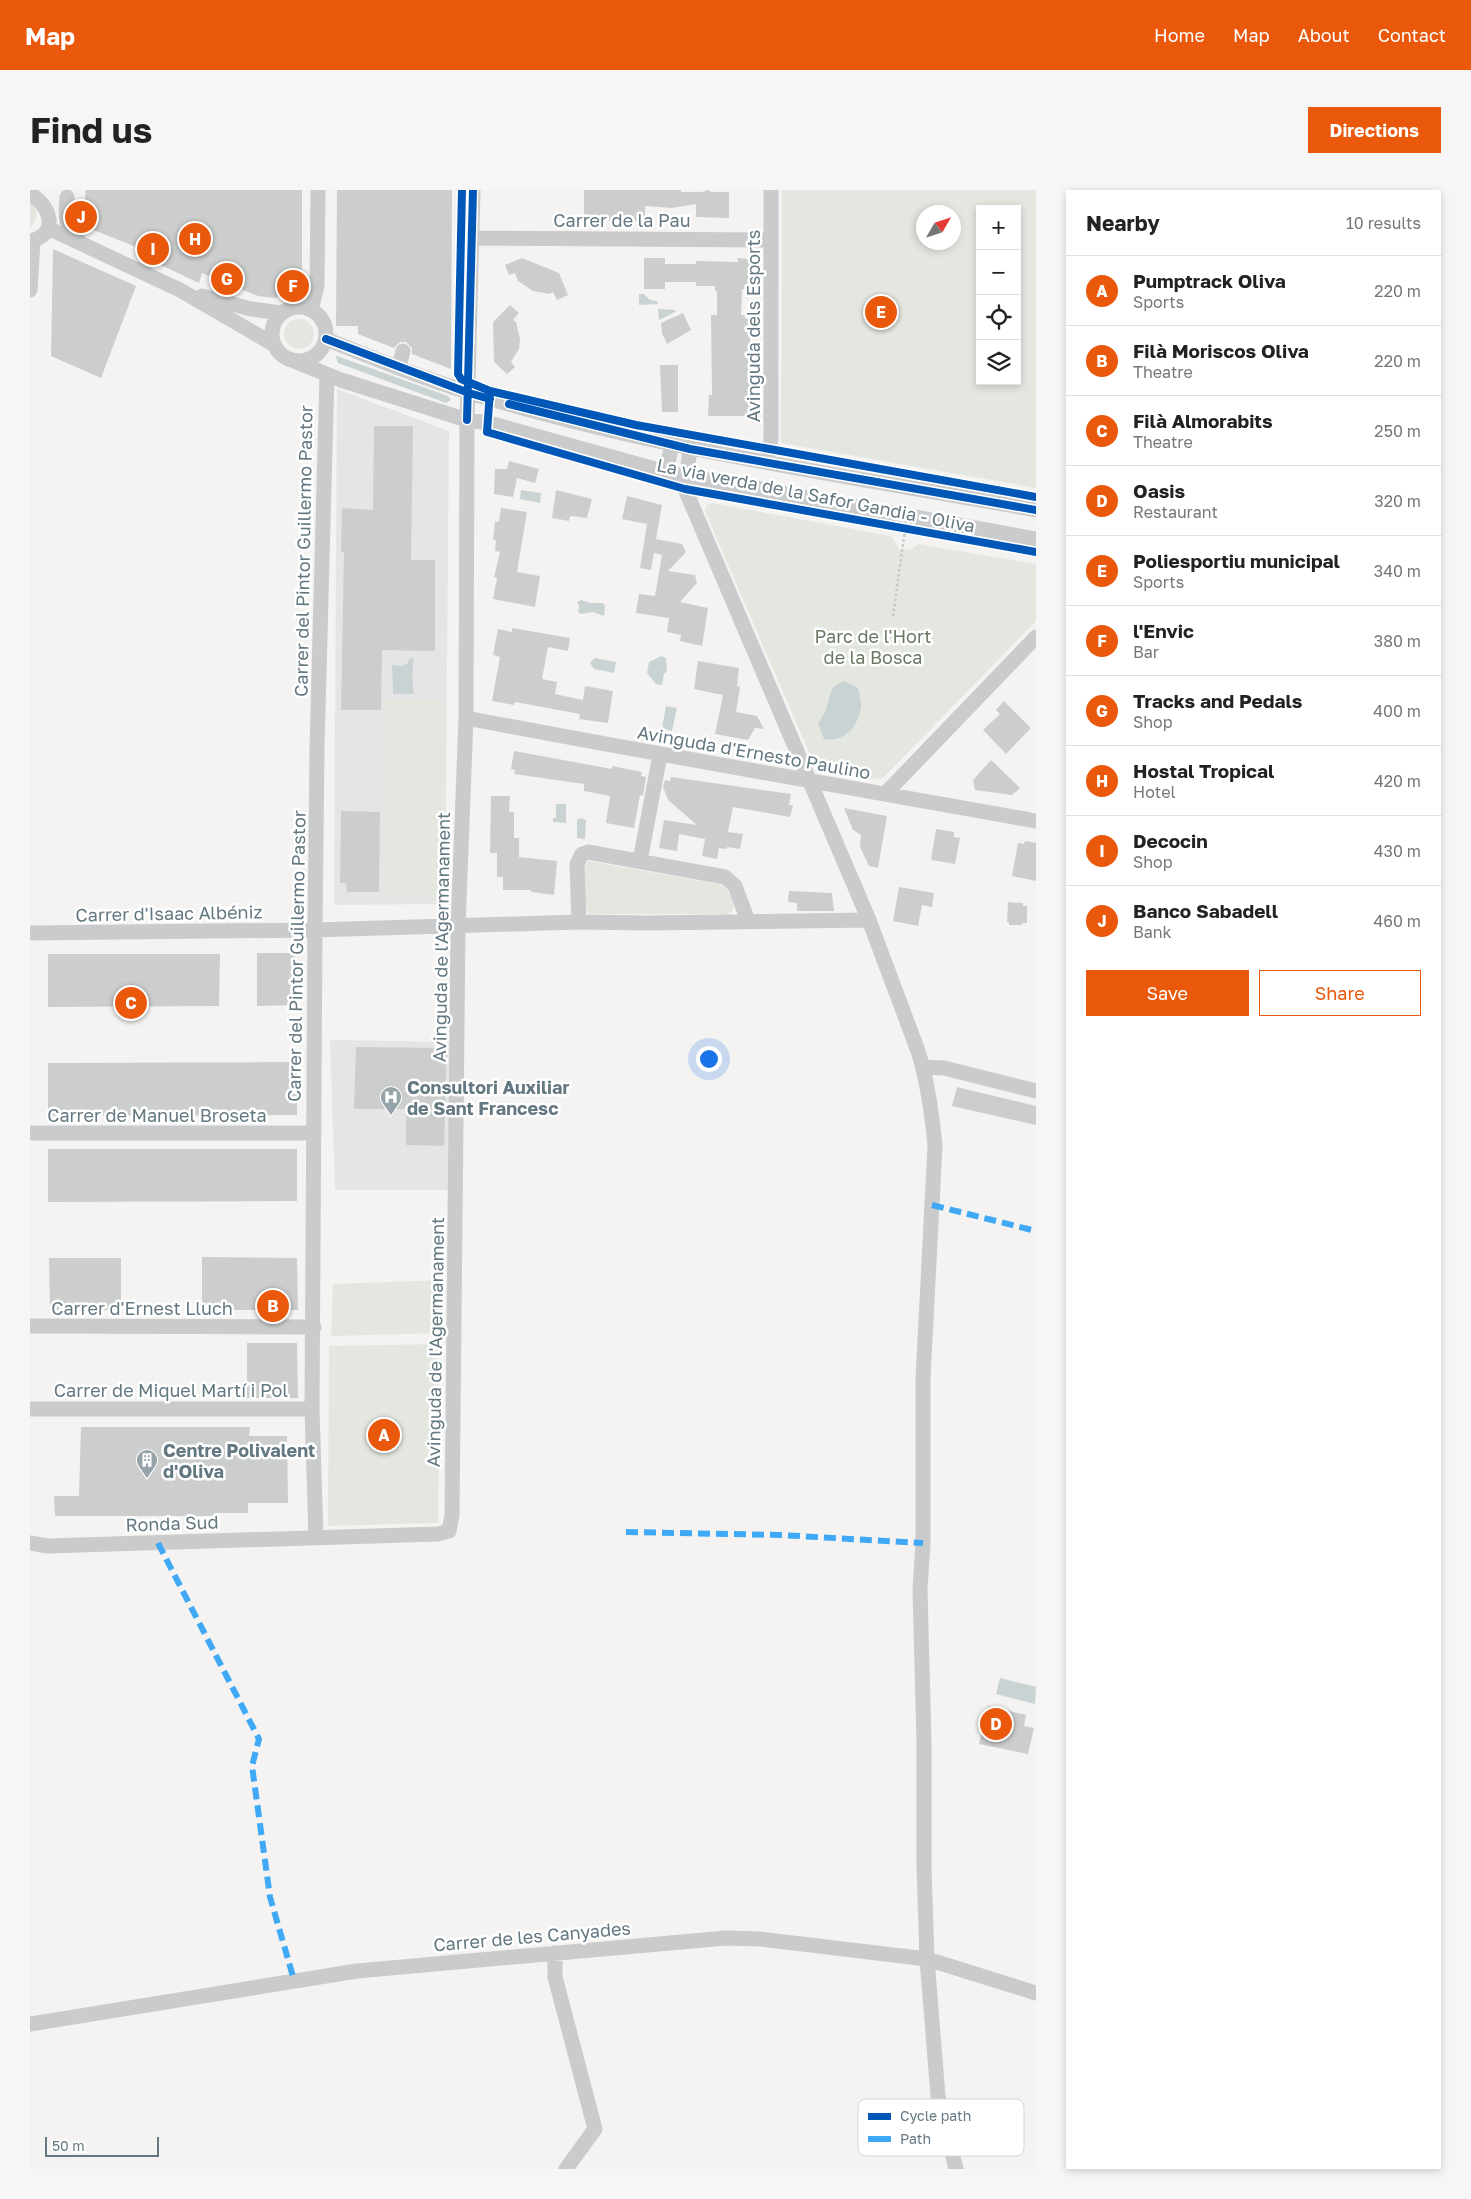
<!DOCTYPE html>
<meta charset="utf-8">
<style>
:root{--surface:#fff;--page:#f6f6f6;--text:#222;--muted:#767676;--line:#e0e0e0;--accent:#ea580c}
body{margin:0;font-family:"Golos Text",sans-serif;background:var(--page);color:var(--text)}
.controls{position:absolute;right:15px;top:15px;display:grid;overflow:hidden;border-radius:0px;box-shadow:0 2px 8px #0003}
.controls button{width:45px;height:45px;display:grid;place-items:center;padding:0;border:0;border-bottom:1px solid var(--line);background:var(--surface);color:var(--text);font:25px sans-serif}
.compass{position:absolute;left:886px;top:15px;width:45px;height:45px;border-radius:50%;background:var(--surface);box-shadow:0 2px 8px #0003;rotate:51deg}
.scale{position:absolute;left:15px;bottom:12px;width:114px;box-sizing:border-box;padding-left:5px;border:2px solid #647882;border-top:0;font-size:14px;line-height:18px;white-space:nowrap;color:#647882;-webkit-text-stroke:4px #fff;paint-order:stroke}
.you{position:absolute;left:678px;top:868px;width:18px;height:18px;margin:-12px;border:4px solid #fff;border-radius:50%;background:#1a73e8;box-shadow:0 0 0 8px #1a73e833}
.badge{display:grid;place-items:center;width:32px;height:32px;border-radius:50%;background:var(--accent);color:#fff;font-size:16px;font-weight:700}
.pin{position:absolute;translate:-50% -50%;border:2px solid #fff;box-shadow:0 1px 5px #0006}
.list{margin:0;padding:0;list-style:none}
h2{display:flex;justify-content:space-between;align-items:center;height:65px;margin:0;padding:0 20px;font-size:21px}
h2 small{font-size:16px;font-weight:400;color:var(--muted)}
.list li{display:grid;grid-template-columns:32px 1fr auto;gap:15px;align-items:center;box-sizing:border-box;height:70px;padding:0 20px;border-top:1px solid var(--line)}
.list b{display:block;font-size:19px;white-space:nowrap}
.list p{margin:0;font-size:16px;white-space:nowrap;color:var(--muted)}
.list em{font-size:16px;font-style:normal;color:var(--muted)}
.actions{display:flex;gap:10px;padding:15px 20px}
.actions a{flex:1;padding:11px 0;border:1px solid var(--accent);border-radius:0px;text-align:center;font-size:18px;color:var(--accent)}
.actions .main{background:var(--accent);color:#fff}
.icon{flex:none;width:28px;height:28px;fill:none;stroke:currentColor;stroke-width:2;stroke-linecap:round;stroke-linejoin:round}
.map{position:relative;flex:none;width:1006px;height:1979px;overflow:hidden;border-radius:0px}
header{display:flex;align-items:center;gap:30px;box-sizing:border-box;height:70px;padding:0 25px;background:var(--accent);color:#fff}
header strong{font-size:24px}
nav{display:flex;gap:28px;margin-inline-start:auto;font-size:18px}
.intro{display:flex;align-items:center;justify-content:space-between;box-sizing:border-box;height:120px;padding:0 30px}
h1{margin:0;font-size:35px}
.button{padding:12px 22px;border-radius:0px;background:var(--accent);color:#fff;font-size:18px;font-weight:700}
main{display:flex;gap:30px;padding:0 30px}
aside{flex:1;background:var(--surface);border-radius:0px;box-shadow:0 2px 8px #0003}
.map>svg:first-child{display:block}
.built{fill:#e4e5e4}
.green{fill:#e4e6e0;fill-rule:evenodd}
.water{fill:#c9d3d4}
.building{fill:#cccece}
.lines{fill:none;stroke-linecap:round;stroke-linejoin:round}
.path{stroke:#c8c8c8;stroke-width:2.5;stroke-dasharray:2.5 2.5;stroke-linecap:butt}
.minor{stroke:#cacbcc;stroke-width:15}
.quiet{stroke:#3fa9f5;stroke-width:6;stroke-dasharray:12 6;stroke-linecap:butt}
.cycleway-casing{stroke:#fff;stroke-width:11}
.cycleway{stroke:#0057b8;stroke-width:8}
.labels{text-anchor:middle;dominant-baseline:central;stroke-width:5;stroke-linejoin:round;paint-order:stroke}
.street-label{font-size:18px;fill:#647882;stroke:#fff}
.park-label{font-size:18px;fill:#6a7963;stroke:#fff}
.poi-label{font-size:18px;font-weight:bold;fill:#647882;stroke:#fff;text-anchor:start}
.key{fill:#fff;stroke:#d0d6da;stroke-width:1}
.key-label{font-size:14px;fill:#647882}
</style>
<header>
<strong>Map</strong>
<nav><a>Home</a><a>Map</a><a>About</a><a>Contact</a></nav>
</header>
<div class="intro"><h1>Find us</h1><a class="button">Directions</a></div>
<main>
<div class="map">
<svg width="1006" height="1979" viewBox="0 0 1006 1979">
<rect width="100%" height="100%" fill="#f4f3f2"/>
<!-- built -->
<path class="built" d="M 307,199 L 419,241 L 415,714 L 304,715 Z
M 300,850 L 420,852 L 419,1000 L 305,1000 Z"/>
<!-- green -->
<path class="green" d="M 752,0 L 1006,0 L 1006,298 L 751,253 ZM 950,19 L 987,19 L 987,191 L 950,191 ZM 894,22 L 924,22 L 924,52 L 894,52 Z
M 0,12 L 5,17 L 7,27 L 0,39 Z
M254 144a15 15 0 1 1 30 0a15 15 0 1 1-30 0Z
M 682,313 L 861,346 L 870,360 L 882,359 L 888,354 L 1006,374 L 1006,431 L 854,587 C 840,592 799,588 788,577 C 786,574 784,570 781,567 L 675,321 L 676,316 Z
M 354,510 L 414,511 L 412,709 L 352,708 Z
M 558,671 L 688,694 C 699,698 711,717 698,724 L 561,724 L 558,723 L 555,715 L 555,677 Z
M 413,1090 L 413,1143 L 301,1146 L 303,1094 Z
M 410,1154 L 408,1333 L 298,1336 L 299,1156 Z"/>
<!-- water -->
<path class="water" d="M 609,104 L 614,104 L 620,110 L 627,111 L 628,114 L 609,115 Z
M 628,119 L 629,119 L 646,120 L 645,122 L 629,130 Z
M 307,166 L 418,206 L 421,210 L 416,213 L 308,173 L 306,167 Z
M 491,300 L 511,303 L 510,313 L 490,309 Z
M 551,410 L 561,413 L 573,413 L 575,416 L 574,426 L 563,422 L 551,424 L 548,422 L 549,416 L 547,412 Z
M 631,466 L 636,468 L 637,481 L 634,484 L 632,495 L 626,494 L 617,483 L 619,472 Z
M 384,467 L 382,485 L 384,504 L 363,504 L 362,475 L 371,476 L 378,473 L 378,470 Z
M 565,468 L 586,472 L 584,483 L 564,479 L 560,473 Z
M 814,491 L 828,498 C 829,504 832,512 831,517 C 828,537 814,553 794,549 L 788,534 C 791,528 796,522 797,516 C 802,502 798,498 814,491 Z
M 636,516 L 647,518 L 642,541 L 632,538 Z
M 526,614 L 536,614 L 536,633 L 523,632 L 523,628 L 526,628 Z
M 551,628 L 556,630 L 555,649 L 547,648 L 547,630 Z
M 970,1488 L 1006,1497 L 1005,1514 L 966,1504 Z"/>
<!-- building -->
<path class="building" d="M 56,0 L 272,0 L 272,82 L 269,91 L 260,102 L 245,108 L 228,106 L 172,83 L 169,93 L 116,68 L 116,61 L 51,35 Z
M 307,0 L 422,0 L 421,179 L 382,164 L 382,158 L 376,152 L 370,152 L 364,158 L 328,144 L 328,136 L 306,136 Z
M 554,0 L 651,0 L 651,2 L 672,2 L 679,0 L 681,2 L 699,2 L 699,28 L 666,27 L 666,14 L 642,18 L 615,16 L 615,31 L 554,31 Z
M 23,59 L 106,96 L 71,188 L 21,166 Z
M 492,68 L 529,83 L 538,105 L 527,110 L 523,102 L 520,104 L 503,101 L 488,91 L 485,83 L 479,85 L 475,75 Z
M 614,68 L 635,68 L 635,74 L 666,74 L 666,71 L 708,72 L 707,68 L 721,69 L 718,99 L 712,99 L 711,125 L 715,125 L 715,128 L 718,129 L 718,137 L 720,137 L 720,226 L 678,226 L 679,205 L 682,205 L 681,125 L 687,125 L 687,101 L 685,101 L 685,96 L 666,96 L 666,92 L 635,92 L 635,99 L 614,99 Z
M 480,115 L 489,123 L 483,130 L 486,132 L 490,149 L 489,159 L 481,172 L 485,177 L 477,184 L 464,172 L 463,132 Z
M 653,123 L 661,140 L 637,154 L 632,143 L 631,133 Z
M 630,175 L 648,175 L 648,222 L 632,222 Z
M 344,236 L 383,236 L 381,370 L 405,370 L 405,461 L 352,460 L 351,520 L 311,520 L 314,362 L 311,362 L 312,318 L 343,320 Z
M 479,271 L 509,279 L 505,293 L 487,288 L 483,307 L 464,304 L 465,279 L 477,279 Z
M 526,300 L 562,309 L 557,328 L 540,326 L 539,331 L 522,328 Z
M 597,306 L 632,315 L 626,349 L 652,354 L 656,362 L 638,381 L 665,385 L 667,393 L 650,412 L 678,418 L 672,456 L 650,451 L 651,445 L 637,442 L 639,428 L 606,423 L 609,404 L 625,406 L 632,365 L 624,363 L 621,380 L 610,378 L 617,334 L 592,329 Z
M 471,318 L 497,322 L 487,382 L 510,386 L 505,417 L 463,409 L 467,388 L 464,387 L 470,362 L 465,361 L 466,350 L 463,350 L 465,331 L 469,332 Z
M 482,438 L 540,448 L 538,461 L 518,457 L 512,489 L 527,492 L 525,504 L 553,510 L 555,496 L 583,501 L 578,533 L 549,529 L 550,524 L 485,512 L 484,515 L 462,511 L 470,467 L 463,465 L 468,439 L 482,442 Z
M 668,471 L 709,478 L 707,496 L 710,497 L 706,522 L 727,526 L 734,539 L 725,538 L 718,550 L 685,544 L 693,505 L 664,499 Z
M 974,511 L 1001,538 L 976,564 L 953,540 L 970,524 L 966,520 Z
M 484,561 L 582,579 L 582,576 L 612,582 L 611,586 L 616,587 L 613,606 L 610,605 L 604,638 L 576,633 L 580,606 L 554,601 L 554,594 L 484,584 L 485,580 L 481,579 Z
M 961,570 L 990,598 L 982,605 L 945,600 L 943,590 Z
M 641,587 L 761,604 L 759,615 L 763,615 L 760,627 L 703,617 L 698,642 L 713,644 L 710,659 L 697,657 L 697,659 L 689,658 L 687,669 L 672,666 L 675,649 L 649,644 L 647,661 L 629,658 L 634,630 L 667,635 L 638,610 L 633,597 L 635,590 L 640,591 Z
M 461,606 L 480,606 L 479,622 L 484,622 L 484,648 L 489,648 L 489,667 L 527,671 L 524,705 L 501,702 L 501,700 L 473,700 L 473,687 L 467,687 L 467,663 L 460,663 Z
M 814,618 L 857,626 L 848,678 L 839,676 L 830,657 L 831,645 L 823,640 Z
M 311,621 L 350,622 L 349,702 L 317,702 L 316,693 L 310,693 Z
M 906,639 L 924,642 L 924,647 L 930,648 L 925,674 L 901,670 Z
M 995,651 L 1006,653 L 1006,691 L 982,686 L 988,653 L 994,654 Z
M 869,697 L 904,703 L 902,717 L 892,715 L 888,736 L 863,731 Z
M 759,701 L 802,703 L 804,721 L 767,721 L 767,713 L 758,712 Z
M 978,712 L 993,713 L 993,716 L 997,716 L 997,733 L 992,733 L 992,735 L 979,735 L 979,732 L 977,732 Z
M 227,763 L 266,763 L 266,815 L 227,816 Z
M 18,764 L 190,764 L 189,816 L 18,817 Z
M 326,857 L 417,858 L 414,956 L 376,955 L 376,919 L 324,919 Z
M 267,872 L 267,925 L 18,926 L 18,873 Z
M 927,897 L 1006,916 L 1006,935 L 922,916 Z
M 18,959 L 267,959 L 267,1011 L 18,1012 Z
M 172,1067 L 267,1068 L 268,1120 L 172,1120 Z
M 19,1068 L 91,1068 L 91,1120 L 20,1120 Z
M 217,1153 L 267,1153 L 268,1208 L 217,1208 Z
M 51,1237 L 220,1237 L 219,1246 L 257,1246 L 258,1313 L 218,1313 L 218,1323 L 186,1323 L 186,1326 L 25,1326 L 24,1306 L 49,1306 Z
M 958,1516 L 996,1525 L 994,1536 L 1004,1538 L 998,1564 L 949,1554 Z"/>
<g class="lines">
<!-- path -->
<path class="path" d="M 863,426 L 875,340"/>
<!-- minor -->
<path class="minor" d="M 0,4 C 22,16 29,45 0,51
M 37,7 C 35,25 35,38 49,51
M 18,38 L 150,100 L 243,154
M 442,48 L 741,50
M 0,100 L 3,51
M 172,106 L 221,119 L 251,123
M242 144a27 27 0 1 1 54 0a27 27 0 1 1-54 0Z
M 281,120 L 287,96 L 288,0
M 296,149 C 343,168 392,188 441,203 C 625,260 817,285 1006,320
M 264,171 L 311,190 L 437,230 L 459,233 L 636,282 L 1006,349
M 369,177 L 373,161
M 660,259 L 655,299 L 839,730 L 888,861 C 898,892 902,924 905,956 L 893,1188 L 893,1353 L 890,1399 L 894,1552 L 894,1678 L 897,1769 L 908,1906 L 926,1979
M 737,272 L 741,249 L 741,0
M 636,282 L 642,254
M 436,528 C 625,564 816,597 1006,631
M 855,604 L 1006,447
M 610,671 L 630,565
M 549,732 L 547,674 L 552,664 L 558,662 L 695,687 L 705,696 L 718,731
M 0,743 L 285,740 L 549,732 L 617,733 L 839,730
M 893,877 L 914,878 L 1006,901
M 0,943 L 283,943
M 0,1136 L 284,1137
M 0,1219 L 282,1219
M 286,1347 L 282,1219 L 285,740 L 287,557 L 297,185
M 0,1353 L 17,1356 L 408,1344 L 419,1341 L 422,1325 L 428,737 L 436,528 L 437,230 L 443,0
M 525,1763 L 525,1787 L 565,1939 L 536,1979
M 0,1834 L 327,1781 L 696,1748 L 730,1749 L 897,1769 L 1006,1803"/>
<!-- quiet -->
<path class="quiet" d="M 902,1015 L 1006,1041
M 596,1342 L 750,1345 L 893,1353
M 128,1353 L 229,1549 L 222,1576 L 240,1707 L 264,1790"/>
<!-- cycleway casing -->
<g class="cycleway-casing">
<path id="cycleway" d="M 432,0 L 428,184 L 431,189 L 460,201 L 606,235 L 1006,307
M 296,149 L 439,203 L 460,209
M 460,201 L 457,242 L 655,299 L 1006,362
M 479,214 L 660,259 L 1006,320
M 437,230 L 443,0"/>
</g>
<!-- cycleway -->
<use href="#cycleway" class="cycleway"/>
</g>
<!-- icons -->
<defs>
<g id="hospital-pin" transform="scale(1.125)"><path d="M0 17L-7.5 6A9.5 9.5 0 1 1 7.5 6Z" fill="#96a3a9" stroke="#fff"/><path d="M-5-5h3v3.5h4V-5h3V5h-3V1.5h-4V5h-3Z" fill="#fff"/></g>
<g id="building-pin" transform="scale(1.125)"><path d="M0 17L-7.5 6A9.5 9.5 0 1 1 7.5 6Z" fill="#96a3a9" stroke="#fff"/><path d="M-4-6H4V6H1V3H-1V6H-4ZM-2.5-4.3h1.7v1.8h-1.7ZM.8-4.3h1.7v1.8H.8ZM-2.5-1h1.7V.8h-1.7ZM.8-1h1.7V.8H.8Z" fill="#fff"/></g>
</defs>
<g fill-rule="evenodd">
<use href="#hospital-pin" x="361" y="907"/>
<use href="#building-pin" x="117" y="1270"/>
</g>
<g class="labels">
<!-- street labels -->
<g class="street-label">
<text x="592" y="30">Carrer de la Pau</text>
<text transform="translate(723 136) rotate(-90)">Avinguda dels Esports</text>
<text transform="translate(786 305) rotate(11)">La via verda de la Safor Gandia - Oliva</text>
<text transform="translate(273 361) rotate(-89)">Carrer del Pintor Guillermo Pastor</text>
<text transform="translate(724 562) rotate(10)">Avinguda d'Ernesto Paulino</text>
<text transform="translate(139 723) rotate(-1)">Carrer d'Isaac Albéniz</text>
<text transform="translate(411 747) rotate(-89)">Avinguda de l'Agermanament</text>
<text transform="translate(266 766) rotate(-89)">Carrer del Pintor Guillermo Pastor</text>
<text x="127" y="925">Carrer de Manuel Broseta</text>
<text x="112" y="1118">Carrer d'Ernest Lluch</text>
<text transform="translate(405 1152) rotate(-89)">Avinguda de l'Agermanament</text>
<text x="141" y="1200">Carrer de Miquel Martí i Pol</text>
<text transform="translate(142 1333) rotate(-2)">Ronda Sud</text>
<text transform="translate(502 1746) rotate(-5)">Carrer de les Canyades</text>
</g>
<!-- park labels -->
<g class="park-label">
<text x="843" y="446">Parc de l'Hort<tspan x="843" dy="21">de la Bosca</tspan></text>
</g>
<!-- poi labels -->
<g class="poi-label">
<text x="377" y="897">Consultori Auxiliar<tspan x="377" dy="21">de Sant Francesc</tspan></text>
<text x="133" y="1260">Centre Polivalent<tspan x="133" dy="21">d'Oliva</tspan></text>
</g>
</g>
<!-- legend -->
<rect x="828" y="1909" width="166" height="57" rx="8" class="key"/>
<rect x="838" y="1923" width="23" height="7" fill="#0057b8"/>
<rect x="838" y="1946" width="23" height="6" fill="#3fa9f5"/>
<g class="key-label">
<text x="870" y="1931">Cycle path</text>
<text x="870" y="1954">Path</text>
</g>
</svg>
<div class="controls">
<button>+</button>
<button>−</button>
<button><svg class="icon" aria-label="locate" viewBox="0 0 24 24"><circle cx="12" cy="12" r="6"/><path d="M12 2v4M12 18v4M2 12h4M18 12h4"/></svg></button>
<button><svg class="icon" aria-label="layers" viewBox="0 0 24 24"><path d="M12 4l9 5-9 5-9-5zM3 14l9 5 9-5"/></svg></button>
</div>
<svg class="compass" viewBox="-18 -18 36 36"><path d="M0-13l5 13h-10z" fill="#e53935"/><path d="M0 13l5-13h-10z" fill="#767676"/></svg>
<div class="scale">50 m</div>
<div class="you"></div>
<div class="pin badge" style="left:354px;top:1245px">A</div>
<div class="pin badge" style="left:243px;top:1116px">B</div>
<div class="pin badge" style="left:101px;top:813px">C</div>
<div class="pin badge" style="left:966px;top:1534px">D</div>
<div class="pin badge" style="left:851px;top:122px">E</div>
<div class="pin badge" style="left:263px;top:96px">F</div>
<div class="pin badge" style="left:197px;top:89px">G</div>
<div class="pin badge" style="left:165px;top:49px">H</div>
<div class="pin badge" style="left:123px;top:59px">I</div>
<div class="pin badge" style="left:51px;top:27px">J</div>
</div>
<aside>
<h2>Nearby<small>10 results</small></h2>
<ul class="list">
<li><span class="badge">A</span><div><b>Pumptrack Oliva</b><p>Sports</p></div><em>220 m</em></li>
<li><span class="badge">B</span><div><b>Filà Moriscos Oliva</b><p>Theatre</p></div><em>220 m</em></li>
<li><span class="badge">C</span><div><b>Filà Almorabits</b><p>Theatre</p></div><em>250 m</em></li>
<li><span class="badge">D</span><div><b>Oasis</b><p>Restaurant</p></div><em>320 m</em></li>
<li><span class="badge">E</span><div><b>Poliesportiu municipal</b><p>Sports</p></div><em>340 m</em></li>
<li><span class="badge">F</span><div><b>l'Envic</b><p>Bar</p></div><em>380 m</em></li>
<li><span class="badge">G</span><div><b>Tracks and Pedals</b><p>Shop</p></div><em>400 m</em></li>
<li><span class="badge">H</span><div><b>Hostal Tropical</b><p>Hotel</p></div><em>420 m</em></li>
<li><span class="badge">I</span><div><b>Decocin</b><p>Shop</p></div><em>430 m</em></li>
<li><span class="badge">J</span><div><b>Banco Sabadell</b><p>Bank</p></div><em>460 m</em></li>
</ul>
<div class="actions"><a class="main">Save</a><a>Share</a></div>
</aside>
</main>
